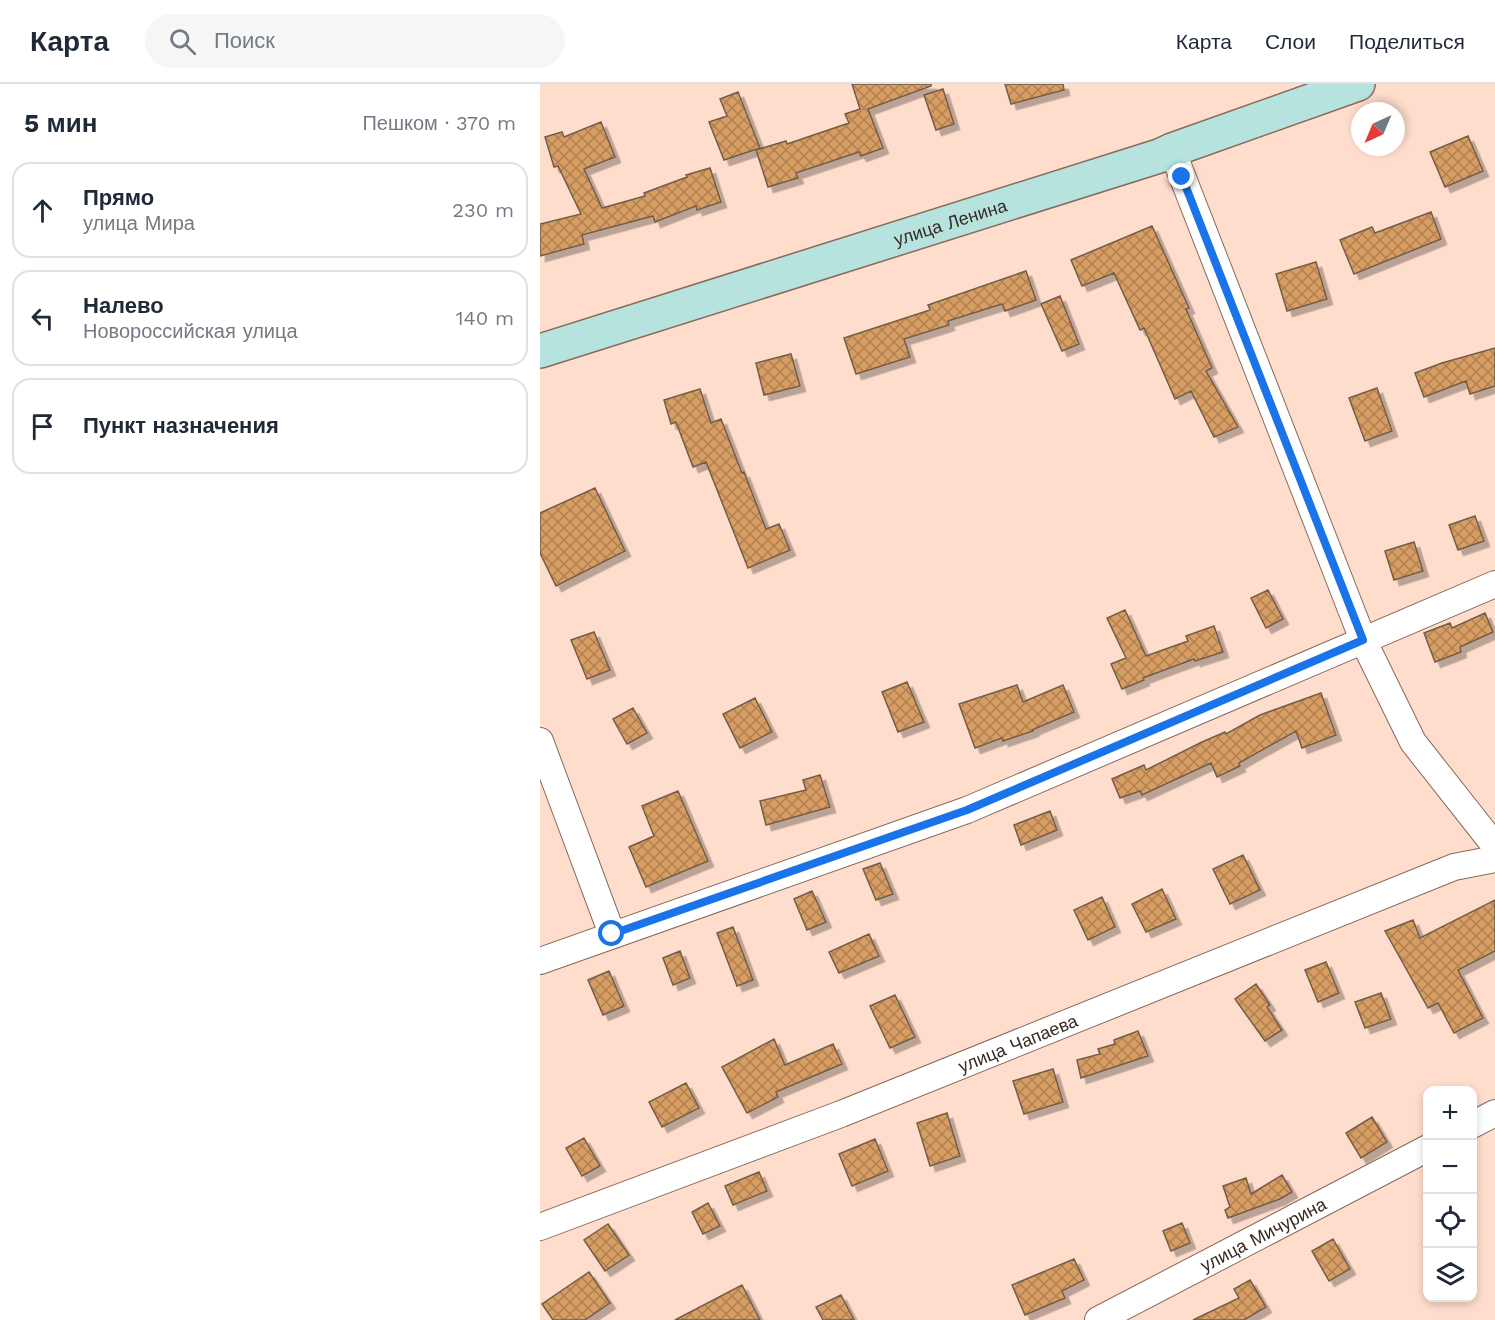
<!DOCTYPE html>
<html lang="ru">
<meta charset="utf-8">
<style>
:root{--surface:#fff;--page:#f6f6f7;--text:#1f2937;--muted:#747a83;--line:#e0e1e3}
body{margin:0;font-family:"Work Sans",sans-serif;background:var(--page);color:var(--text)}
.controls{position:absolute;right:18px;bottom:18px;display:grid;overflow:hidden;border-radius:12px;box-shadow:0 3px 9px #0003}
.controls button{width:54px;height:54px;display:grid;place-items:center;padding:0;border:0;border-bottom:2px solid var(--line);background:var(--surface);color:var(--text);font:30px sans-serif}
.compass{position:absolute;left:811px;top:18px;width:54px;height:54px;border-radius:50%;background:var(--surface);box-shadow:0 3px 9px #0003;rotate:224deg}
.stop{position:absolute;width:18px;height:18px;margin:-14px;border:4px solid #1a73e8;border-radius:50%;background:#fff}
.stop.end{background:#1a73e8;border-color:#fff;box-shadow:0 2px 6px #0008}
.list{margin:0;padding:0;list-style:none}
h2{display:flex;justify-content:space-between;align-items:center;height:78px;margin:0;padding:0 24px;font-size:26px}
h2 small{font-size:20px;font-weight:400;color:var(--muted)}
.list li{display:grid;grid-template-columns:39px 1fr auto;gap:18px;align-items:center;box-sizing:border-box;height:96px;margin:0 12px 12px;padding:0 12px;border:2px solid var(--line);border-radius:18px}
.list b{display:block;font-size:22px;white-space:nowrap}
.list p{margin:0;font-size:20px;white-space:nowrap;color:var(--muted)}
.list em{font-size:20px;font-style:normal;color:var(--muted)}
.icon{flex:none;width:33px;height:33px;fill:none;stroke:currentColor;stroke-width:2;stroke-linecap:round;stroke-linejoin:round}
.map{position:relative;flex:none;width:955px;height:1236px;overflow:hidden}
header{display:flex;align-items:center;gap:36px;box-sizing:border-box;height:84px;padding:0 30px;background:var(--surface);border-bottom:2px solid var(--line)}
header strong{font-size:28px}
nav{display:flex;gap:33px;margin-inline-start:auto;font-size:21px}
.search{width:420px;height:54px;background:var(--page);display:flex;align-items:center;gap:15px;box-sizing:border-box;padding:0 21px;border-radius:33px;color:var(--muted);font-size:22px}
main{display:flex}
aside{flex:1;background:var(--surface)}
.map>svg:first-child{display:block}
.building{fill:url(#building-cross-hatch);stroke:#735d47;stroke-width:1.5;filter:url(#shadow)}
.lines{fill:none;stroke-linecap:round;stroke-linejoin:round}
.street-casing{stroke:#876a5b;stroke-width:28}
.secondary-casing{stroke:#876a5b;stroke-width:36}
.street{stroke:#fff;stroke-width:26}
.secondary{stroke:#b6e3de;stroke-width:33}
.route{stroke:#1a73e8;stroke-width:8}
.labels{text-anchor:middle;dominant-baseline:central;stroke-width:5;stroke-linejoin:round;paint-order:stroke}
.street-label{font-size:18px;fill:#372b24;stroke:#fdc}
</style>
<header>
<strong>Карта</strong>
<div class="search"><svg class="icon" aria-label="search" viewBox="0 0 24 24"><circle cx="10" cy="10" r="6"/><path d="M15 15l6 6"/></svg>Поиск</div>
<nav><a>Карта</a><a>Слои</a><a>Поделиться</a></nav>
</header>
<main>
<aside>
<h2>5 мин<small>Пешком · 370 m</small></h2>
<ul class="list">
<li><svg class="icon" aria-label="ahead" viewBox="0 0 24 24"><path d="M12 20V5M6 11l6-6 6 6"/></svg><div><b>Прямо</b><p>улица Мира</p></div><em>230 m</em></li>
<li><svg class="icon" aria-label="left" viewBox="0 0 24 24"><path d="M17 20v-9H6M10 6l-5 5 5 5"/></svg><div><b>Налево</b><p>Новороссийская улица</p></div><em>140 m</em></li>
<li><svg class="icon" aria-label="arrive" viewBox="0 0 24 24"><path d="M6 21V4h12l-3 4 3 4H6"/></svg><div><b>Пункт назначения</b></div></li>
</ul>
</aside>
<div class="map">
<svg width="955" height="1236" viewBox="0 0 955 1236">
<defs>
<pattern id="building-cross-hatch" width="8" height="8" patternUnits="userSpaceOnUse" patternTransform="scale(1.5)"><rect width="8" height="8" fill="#d79d62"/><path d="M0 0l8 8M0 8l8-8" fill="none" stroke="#af8051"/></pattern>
<filter id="shadow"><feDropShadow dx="5.5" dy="5.5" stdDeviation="0" flood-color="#0004"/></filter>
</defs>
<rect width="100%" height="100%" fill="#fdc"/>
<!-- building -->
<path class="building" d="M 312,0 L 391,0 L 391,2 L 328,25 L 343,64 L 321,72 L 319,68 L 256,89 L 258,94 L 228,103 L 216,66 L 246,57 L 247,60 L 309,39 L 305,30 L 320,25 Z
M 465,0 L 523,0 L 524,6 L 471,20 Z
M 403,5 L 414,40 L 396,46 L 384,11 Z
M 198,8 L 220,64 L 184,76 L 169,38 L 187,32 L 180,15 Z
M 61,38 L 75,73 L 44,85 L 62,124 L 105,112 L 104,109 L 147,93 L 146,91 L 170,84 L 181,118 L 157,126 L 156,122 L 115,138 L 113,132 L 42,151 L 44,160 L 0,172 L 0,140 L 41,130 L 18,82 L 14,83 L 5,53 L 22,48 L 24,53 Z
M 928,52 L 943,87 L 905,103 L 890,68 Z
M 891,128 L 901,155 L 814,190 L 800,156 L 832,143 L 835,149 Z
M 612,142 L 649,224 L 646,225 L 672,284 L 666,287 L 698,343 L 674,353 L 651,307 L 635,315 L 604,244 L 600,246 L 574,189 L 542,202 L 531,176 Z
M 776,178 L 787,215 L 747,227 L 736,190 Z
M 486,187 L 496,216 L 465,227 L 462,220 L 408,237 L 409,241 L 364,255 L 370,273 L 316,290 L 304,254 L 390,226 L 388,221 Z
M 520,212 L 539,260 L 522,267 L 501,220 Z
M 955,264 L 955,302 L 930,310 L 926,297 L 884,313 L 875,289 L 902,279 Z
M 251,270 L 260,302 L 224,311 L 216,279 Z
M 837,304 L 852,347 L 825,357 L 809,314 Z
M 160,305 L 171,339 L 181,335 L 202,389 L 204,388 L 226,445 L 239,440 L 250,466 L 208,484 L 166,378 L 153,383 L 136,338 L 131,340 L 124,316 Z
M 55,404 L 85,467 L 16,502 L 0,469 L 0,429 Z
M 935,432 L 944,457 L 918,466 L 909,441 Z
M 874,458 L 883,487 L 854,496 L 845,467 Z
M 728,506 L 743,535 L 726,544 L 711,514 Z
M 585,526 L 606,572 L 648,557 L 646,552 L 674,542 L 683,568 L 655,577 L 654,575 L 603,594 L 604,596 L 582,605 L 571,580 L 586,574 L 567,534 Z
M 945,529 L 953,548 L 920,563 L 921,568 L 895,578 L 884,549 L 910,539 L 912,544 Z
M 54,548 L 70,586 L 47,595 L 31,556 Z
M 367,598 L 384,638 L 358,648 L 342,608 Z
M 477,601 L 483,618 L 523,601 L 534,628 L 492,646 L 493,647 L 463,657 L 462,654 L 435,664 L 419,620 Z
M 781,609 L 796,651 L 762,664 L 756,647 L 699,679 L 700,682 L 677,693 L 671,679 L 602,711 L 600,707 L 580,714 L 572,695 L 604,681 L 606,686 L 662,658 L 685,648 L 686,650 L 720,631 Z
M 215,614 L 232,648 L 200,664 L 183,630 Z
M 93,624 L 107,649 L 87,660 L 73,635 Z
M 280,691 L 290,723 L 226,741 L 220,717 L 266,706 L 263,696 Z
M 138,707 L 168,777 L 106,803 L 89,763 L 114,752 L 102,722 Z
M 510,727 L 517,746 L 481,761 L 474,741 Z
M 703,771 L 720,806 L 690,820 L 673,785 Z
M 340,779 L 353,810 L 336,816 L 323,785 Z
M 622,805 L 636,835 L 606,848 L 592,820 Z
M 272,807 L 286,838 L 267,846 L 254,815 Z
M 562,813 L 575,843 L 548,856 L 534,826 Z
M 955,816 L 955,867 L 918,886 L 943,934 L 914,949 L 898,919 L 888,924 L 845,847 L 873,836 L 880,854 Z
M 193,843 L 213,896 L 197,902 L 177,849 Z
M 329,850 L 339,872 L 299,889 L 289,868 Z
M 140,867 L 150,894 L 133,901 L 123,874 Z
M 786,878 L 799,909 L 778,918 L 765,886 Z
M 69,887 L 84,922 L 63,931 L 48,896 Z
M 716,900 L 730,921 L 727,923 L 742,946 L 725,957 L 695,915 Z
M 841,909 L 851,935 L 825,944 L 815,918 Z
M 355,911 L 375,953 L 350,964 L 330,922 Z
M 598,947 L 608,972 L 541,994 L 537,976 L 560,970 L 558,965 L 575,960 L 574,956 Z
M 234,955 L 245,981 L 293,960 L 302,980 L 236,1008 L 238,1013 L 207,1029 L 182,983 Z
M 513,985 L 523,1018 L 484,1030 L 473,997 Z
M 146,999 L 159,1024 L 122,1043 L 109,1018 Z
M 407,1029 L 420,1072 L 390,1082 L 377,1039 Z
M 832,1033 L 847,1058 L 821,1074 L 806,1049 Z
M 44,1054 L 60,1082 L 42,1092 L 26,1064 Z
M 335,1055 L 348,1087 L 312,1102 L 299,1070 Z
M 219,1088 L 227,1107 L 193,1121 L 185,1102 Z
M 742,1091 L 752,1108 L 740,1115 L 688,1134 L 685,1126 L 690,1123 L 683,1102 L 706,1094 L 711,1110 Z
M 168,1119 L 180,1142 L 163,1150 L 152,1128 Z
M 642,1139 L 650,1159 L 631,1167 L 623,1147 Z
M 68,1140 L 89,1171 L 65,1187 L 44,1156 Z
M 793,1155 L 810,1185 L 789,1197 L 772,1167 Z
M 534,1175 L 544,1196 L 522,1207 L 525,1214 L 485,1231 L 472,1201 Z
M 49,1188 L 70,1219 L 45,1236 L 13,1236 L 2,1220 Z
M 710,1196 L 726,1223 L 704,1236 L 653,1236 L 699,1214 L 694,1205 Z
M 202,1201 L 220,1236 L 135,1236 Z
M 301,1211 L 314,1236 L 283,1236 L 276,1223 Z"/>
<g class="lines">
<!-- street casing -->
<g class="street-casing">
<g id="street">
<path d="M 632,66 L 823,556 L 873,658 L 955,762"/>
<path d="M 0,657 L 72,850"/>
<path d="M 0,877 L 427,726 L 955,500"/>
<path d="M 932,1041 L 955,1029"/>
<path id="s1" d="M 0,1143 L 301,1030 L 914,783 L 955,775"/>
<path id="s2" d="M 558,1236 L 888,1064"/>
</g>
</g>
<!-- secondary casing -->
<g class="secondary-casing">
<g id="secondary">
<path id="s3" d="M 0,267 L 619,72 L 632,66 L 818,0"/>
</g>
</g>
<!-- street -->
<use href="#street" class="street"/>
<!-- secondary -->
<use href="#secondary" class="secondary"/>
</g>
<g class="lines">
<!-- route -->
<path class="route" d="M 72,850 L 427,726 L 823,556 L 642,93"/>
</g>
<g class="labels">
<!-- street labels -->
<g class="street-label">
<text stroke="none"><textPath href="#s3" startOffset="430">улица Ленина</textPath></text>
<text stroke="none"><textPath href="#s1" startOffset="512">улица Чапаева</textPath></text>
<text stroke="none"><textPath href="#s2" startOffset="186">улица Мичурина</textPath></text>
</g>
</g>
</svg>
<div class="controls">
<button>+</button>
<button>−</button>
<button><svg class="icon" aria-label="locate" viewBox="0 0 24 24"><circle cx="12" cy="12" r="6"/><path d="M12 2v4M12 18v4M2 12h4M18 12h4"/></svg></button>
<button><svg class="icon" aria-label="layers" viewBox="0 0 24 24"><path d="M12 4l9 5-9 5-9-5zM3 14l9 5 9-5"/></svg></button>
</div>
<svg class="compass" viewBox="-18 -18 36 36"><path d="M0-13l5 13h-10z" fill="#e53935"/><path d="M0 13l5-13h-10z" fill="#747a83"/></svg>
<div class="stop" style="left:72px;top:850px"></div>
<div class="stop end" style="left:642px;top:93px"></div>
</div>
</main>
